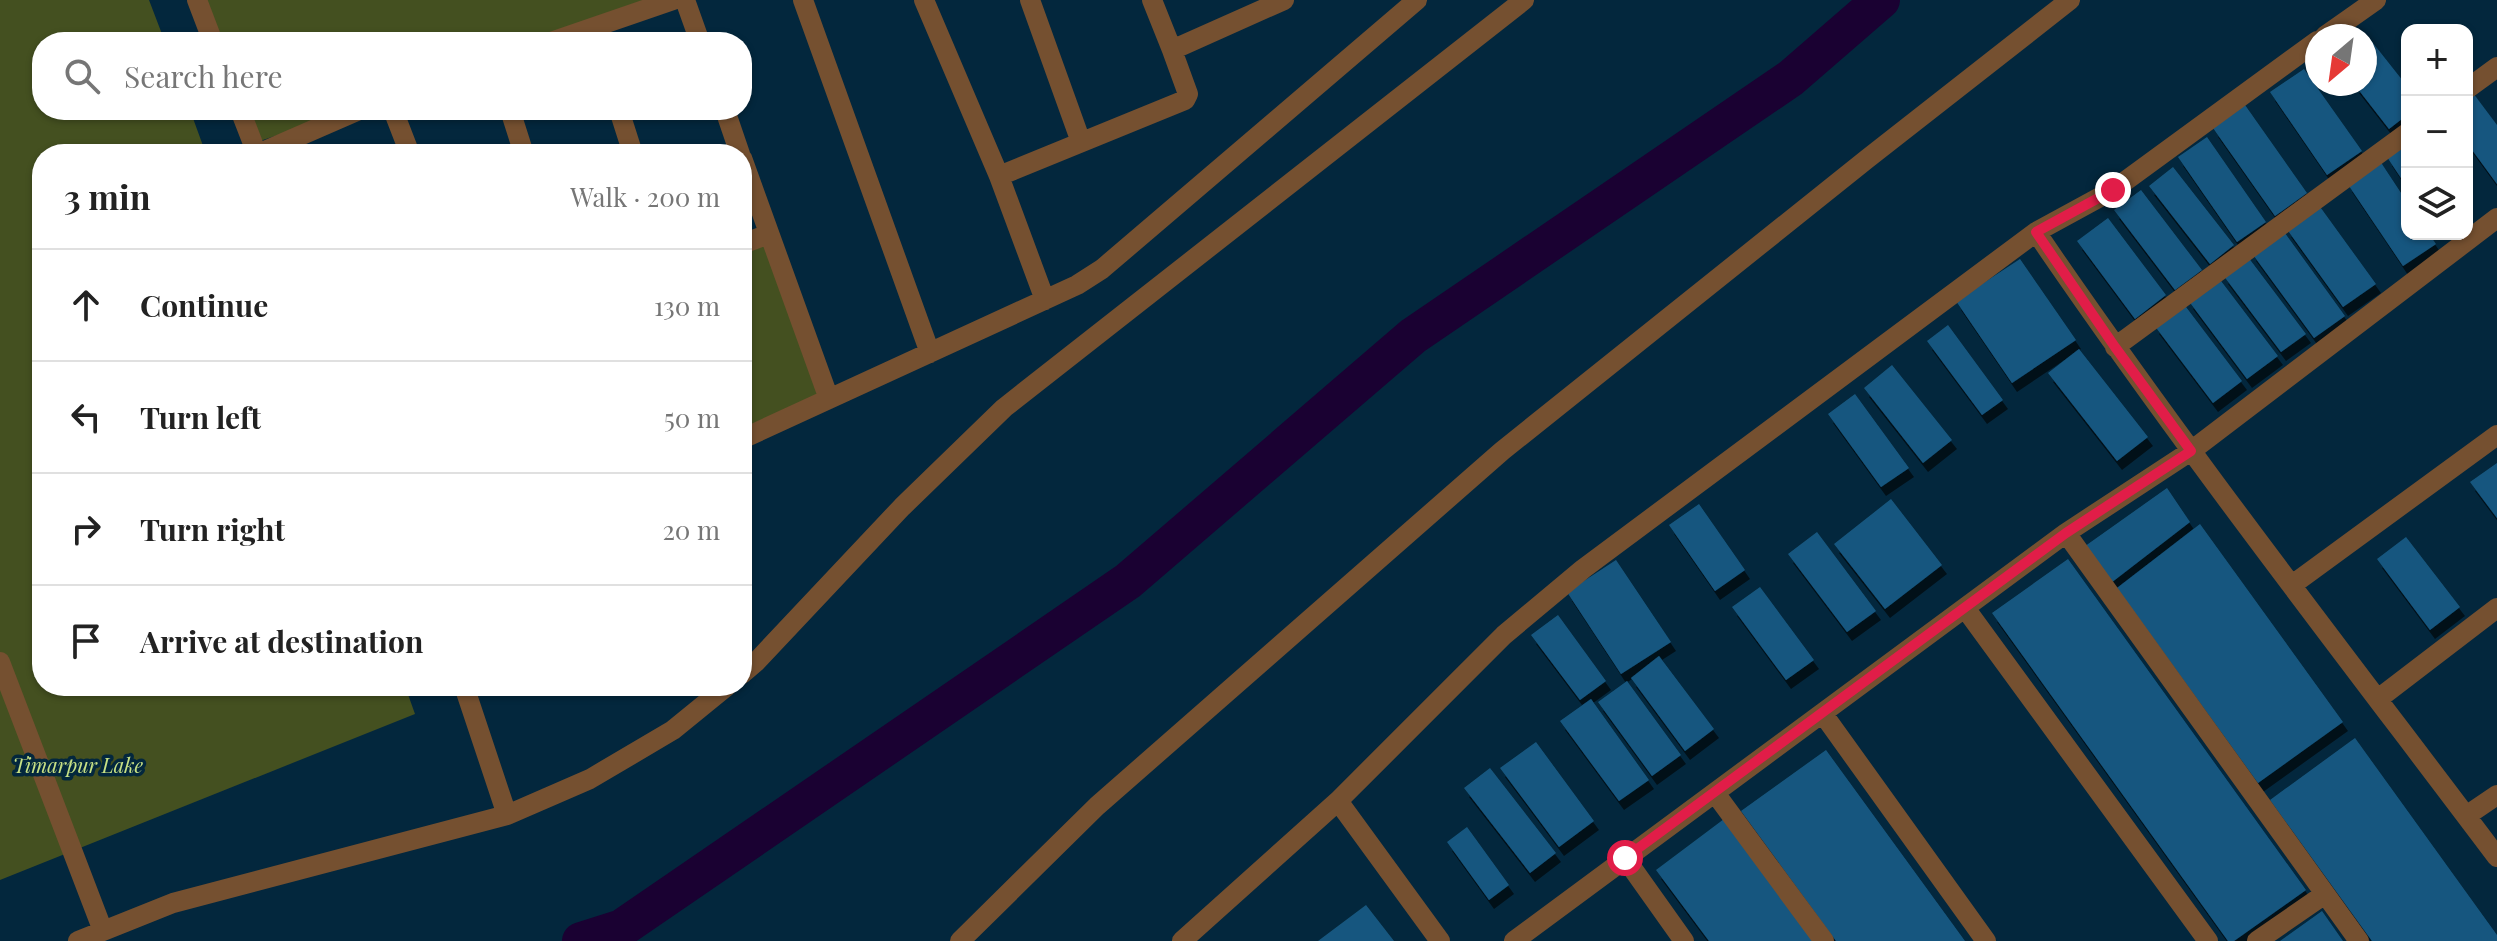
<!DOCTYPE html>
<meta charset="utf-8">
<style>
:root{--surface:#fff;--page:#f6f6f6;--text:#222;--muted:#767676;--line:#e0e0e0}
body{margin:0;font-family:"Playfair Display",serif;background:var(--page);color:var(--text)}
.controls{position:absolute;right:24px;top:24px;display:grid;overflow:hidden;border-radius:16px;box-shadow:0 2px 6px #0004}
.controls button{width:72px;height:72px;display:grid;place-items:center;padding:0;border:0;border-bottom:2px solid var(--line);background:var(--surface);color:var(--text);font:40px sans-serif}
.compass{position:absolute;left:2305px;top:24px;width:72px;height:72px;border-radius:50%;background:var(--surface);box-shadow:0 2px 6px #0004;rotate:209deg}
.stop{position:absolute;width:24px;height:24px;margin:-18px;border:6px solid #e11d48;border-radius:50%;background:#fff}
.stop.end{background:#e11d48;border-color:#fff;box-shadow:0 2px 8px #0008}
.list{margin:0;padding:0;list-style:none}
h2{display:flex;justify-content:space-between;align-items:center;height:104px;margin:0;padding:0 32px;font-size:34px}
h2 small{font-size:26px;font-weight:400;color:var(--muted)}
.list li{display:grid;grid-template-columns:52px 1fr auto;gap:24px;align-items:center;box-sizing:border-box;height:112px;padding:0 32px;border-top:2px solid var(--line)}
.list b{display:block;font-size:30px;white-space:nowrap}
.list em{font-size:26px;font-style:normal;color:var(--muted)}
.icon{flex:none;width:44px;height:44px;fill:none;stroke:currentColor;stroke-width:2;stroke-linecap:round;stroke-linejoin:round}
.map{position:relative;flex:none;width:2497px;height:941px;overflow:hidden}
.search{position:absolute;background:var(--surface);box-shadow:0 2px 6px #0004;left:32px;top:32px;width:720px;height:88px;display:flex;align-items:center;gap:20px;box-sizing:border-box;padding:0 28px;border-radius:32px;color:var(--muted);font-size:30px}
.panel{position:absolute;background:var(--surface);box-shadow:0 2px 6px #0004;left:32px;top:144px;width:720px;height:552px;border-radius:32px}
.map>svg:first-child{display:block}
.green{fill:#445020}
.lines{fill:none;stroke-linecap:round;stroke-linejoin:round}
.canal{stroke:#1a0132;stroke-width:38}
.building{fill:#18577f;filter:url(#shadow)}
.minor{stroke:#755030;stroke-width:20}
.route{stroke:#e11d48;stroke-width:10}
.labels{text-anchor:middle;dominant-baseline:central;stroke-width:7;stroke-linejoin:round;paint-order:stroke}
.park-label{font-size:20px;font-style:italic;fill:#c8e185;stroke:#03273d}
</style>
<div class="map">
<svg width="2497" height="941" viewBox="0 0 2497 941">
<defs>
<filter id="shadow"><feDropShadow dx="5" dy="9" stdDeviation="0" flood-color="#0009"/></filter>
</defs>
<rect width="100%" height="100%" fill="#03273d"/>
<!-- green -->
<path class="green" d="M 0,0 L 149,0 L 165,42 L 42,42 L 42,110 L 190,110 L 206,154 L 42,154 L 42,686 L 405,686 L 415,714 L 0,880 Z
M 206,0 L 674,0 L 551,42 L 222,42 Z
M 248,110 L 352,110 L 260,141 Z
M 769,234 L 829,399 L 742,439 L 742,246 Z"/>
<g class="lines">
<!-- canal -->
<path class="canal" d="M 581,941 L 622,928 L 1128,581 L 1413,336 L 1791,78 L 1881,0"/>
</g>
<!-- building -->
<path class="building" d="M 2369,38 L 2407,86 L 2407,115 L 2389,129 L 2354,84 L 2365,84 L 2365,41 Z
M 2304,69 L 2362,151 L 2327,175 L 2270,92 Z
M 2473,93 L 2497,125 L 2497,184 L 2467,143 L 2467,98 Z
M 2245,105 L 2307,193 L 2275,216 L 2213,128 Z
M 2207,137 L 2266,222 L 2237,242 L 2178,157 Z
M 2407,144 L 2407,187 L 2387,157 Z
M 2380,161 L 2407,202 L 2407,234 L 2429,234 L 2436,244 L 2403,266 L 2347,183 Z
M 2173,167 L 2234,245 L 2210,264 L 2149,186 Z
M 2141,190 L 2202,270 L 2175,290 L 2114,210 Z
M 2318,204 L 2376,284 L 2343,307 L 2286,228 Z
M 2108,218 L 2166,295 L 2135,319 L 2077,241 Z
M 2282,229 L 2345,316 L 2314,338 L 2251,252 Z
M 2248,257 L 2306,334 L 2281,352 L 2223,275 Z
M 2020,259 L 2076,340 L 2012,383 L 1956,301 Z
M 2218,277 L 2278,356 L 2247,379 L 2188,300 Z
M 2183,303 L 2242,381 L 2213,403 L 2154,325 Z
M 1948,325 L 2003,400 L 1982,415 L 1927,341 Z
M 2079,349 L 2148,437 L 2117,461 L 2048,373 Z
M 1892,365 L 1952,440 L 1923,463 L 1864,388 Z
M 1855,394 L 1909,468 L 1881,487 L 1828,414 Z
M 2497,463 L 2497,518 L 2470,482 Z
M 2167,488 L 2190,522 L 2107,586 L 2081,549 Z
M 1891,499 L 1942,565 L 1885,609 L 1834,544 Z
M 1699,504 L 1745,570 L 1715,591 L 1669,525 Z
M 2200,524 L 2343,722 L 2258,783 L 2117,588 Z
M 1817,532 L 1876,611 L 1847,632 L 1788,554 Z
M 2406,537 L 2460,607 L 2430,630 L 2377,559 Z
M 2068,559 L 2306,890 L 2234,941 L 2228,941 L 1992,613 Z
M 1616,560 L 1671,642 L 1621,674 L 1567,592 Z
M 1760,587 L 1814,660 L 1786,680 L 1732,607 Z
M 1558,615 L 1606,681 L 1580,700 L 1531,635 Z
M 1659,656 L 1714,729 L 1685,751 L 1631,678 Z
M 1627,681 L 1681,755 L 1652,776 L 1598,702 Z
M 1591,699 L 1649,780 L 1619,801 L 1560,721 Z
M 2355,738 L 2497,935 L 2497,941 L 2372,941 L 2270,800 Z
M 1536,742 L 1594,821 L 1559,847 L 1500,768 Z
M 1826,750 L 1965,941 L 1836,941 L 1741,811 Z
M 1490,768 L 1556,853 L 1530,873 L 1464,788 Z
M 1724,819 L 1814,941 L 1709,941 L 1656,870 Z
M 1467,827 L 1509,885 L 1489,900 L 1447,842 Z
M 1366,905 L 1394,941 L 1318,941 Z
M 2322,911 L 2343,941 L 2280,941 Z"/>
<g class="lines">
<!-- minor -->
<path class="minor" d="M 197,0 L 213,42
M 685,0 L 700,42
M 803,0 L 930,353
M 924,0 L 999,176 L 1045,300
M 1030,0 L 1081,142
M 1152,0 L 1172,50
M 2325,36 L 2376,0
M 551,42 L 673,0
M 2467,89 L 2497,67
M 240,110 L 257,154
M 393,110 L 410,154
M 510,110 L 524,154
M 619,110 L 633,154
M 725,110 L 740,154
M 258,154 L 359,110
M 742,158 L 829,399
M 999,176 L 1185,100 L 1188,94 L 1172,50 L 1284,0
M 2036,232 C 2182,446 2341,650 2497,857
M 742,244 L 769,234
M 2115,347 L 2407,133
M 742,439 L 1077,285 L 1102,269 L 1417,0
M 2066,533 L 2359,941
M 2292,585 L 2497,435
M 1965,608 L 2208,941
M 0,662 L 103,931
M 742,674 L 756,662 L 902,507 L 1004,408 L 1524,0
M 464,686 L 507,815
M 2378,699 L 2497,608
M 1823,714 L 1986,941
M 1715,793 L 1824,941
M 1338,801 L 1440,941
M 2466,816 L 2497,795
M 1625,858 L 1684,941
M 78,941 L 173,903 L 507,815 L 590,779 L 673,730 L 727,686
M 960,941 L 1097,806 L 1502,451 L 1867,159 L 2070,0
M 1182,941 L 1338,801 L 1504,635 L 1583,569 L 2036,232 L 2113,190 L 2317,41
M 1514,941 L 2066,533 L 2191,451 L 2497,218
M 2257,941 L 2325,894"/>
</g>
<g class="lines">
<!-- route -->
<path class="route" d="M 1625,858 L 2066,533 L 2191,451 L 2115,347 L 2036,232 L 2113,190"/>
</g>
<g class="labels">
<!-- park labels -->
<g class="park-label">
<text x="78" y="764">Timarpur Lake</text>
</g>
</g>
</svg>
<div class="controls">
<button>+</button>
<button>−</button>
<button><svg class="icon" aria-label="layers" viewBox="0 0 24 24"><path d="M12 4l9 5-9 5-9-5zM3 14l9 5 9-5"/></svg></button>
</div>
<svg class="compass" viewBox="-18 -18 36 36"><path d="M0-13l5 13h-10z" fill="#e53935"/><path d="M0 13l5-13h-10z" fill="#767676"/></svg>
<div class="stop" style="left:1625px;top:858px"></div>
<div class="stop end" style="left:2113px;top:190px"></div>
<div class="search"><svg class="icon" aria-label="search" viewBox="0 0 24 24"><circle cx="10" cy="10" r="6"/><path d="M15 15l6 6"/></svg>Search here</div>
<section class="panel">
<h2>3 min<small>Walk · 200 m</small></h2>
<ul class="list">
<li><svg class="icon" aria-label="ahead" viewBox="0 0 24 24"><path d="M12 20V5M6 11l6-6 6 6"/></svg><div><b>Continue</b></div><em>130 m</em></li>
<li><svg class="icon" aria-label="left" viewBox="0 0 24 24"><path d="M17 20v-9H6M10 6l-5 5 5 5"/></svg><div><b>Turn left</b></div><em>50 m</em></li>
<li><svg class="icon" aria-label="right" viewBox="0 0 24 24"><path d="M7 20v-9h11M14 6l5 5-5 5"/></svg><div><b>Turn right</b></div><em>20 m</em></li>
<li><svg class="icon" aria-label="arrive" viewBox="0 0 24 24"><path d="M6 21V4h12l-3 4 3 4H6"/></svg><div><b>Arrive at destination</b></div></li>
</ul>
</section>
</div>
